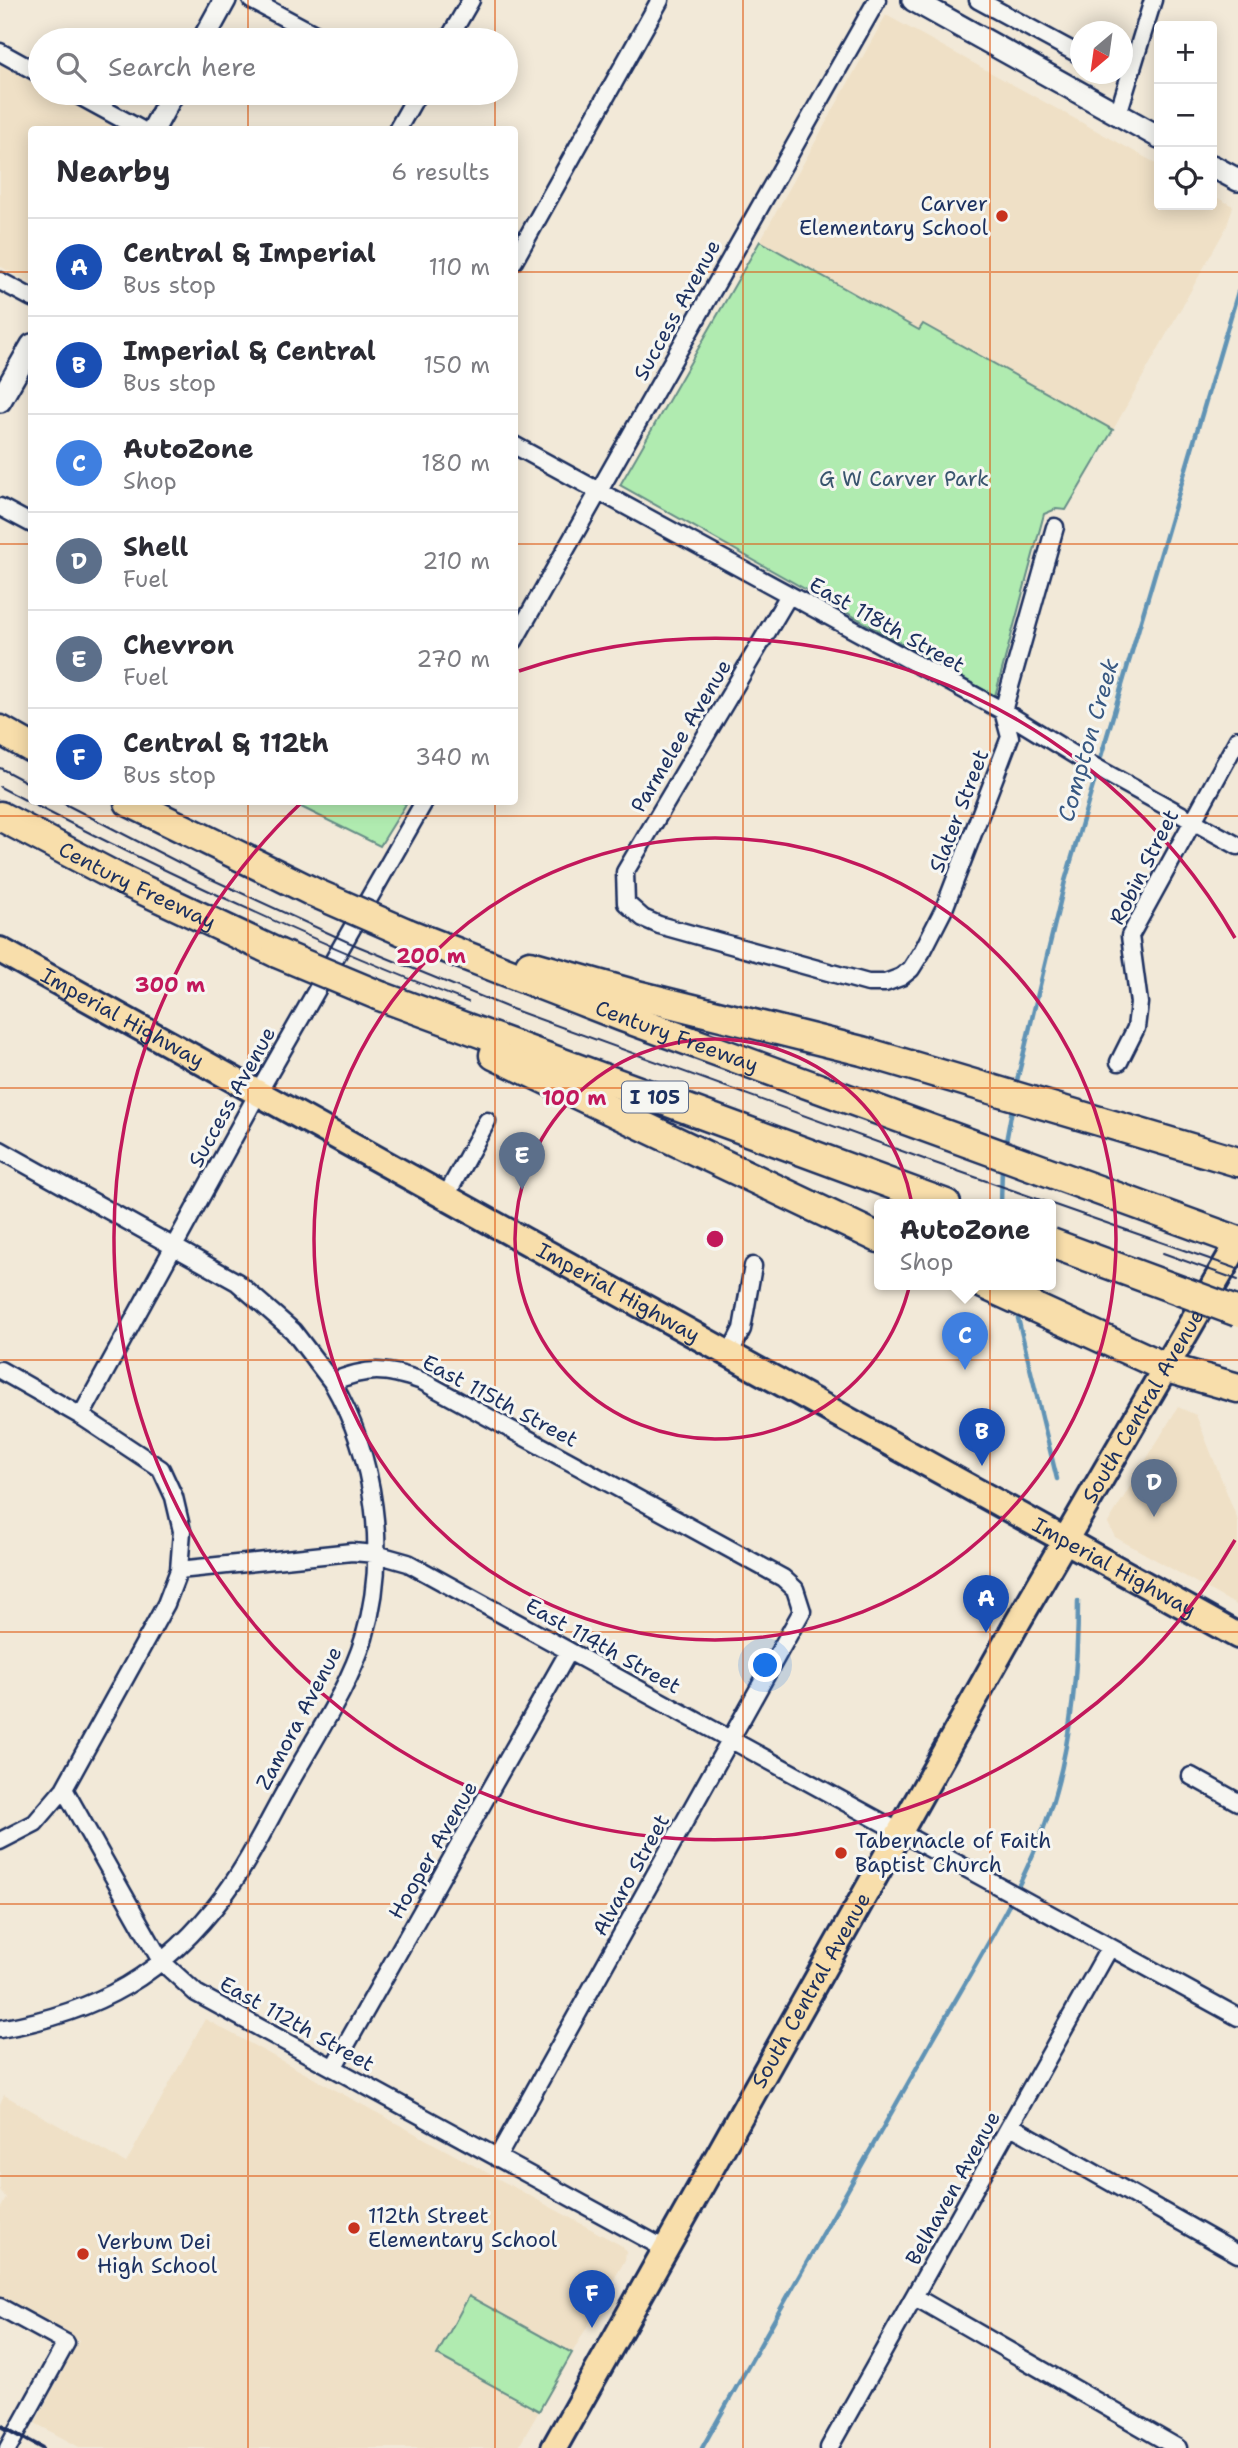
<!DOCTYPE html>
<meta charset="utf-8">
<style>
:root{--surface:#fff;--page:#f7f7f7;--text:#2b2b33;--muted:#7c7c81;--line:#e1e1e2;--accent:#c8321e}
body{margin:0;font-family:"Shantell Sans",sans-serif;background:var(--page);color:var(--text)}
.controls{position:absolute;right:21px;top:21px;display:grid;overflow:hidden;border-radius:7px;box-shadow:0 4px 18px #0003}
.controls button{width:63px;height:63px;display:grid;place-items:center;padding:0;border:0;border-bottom:2px solid var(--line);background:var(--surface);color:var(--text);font:35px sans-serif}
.compass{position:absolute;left:1070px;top:21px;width:63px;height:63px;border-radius:50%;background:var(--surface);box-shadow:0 4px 18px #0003;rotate:209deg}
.you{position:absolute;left:766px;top:1666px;width:24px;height:24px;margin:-18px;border:5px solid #fff;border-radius:50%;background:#1a73e8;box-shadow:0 0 0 10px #1a73e833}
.badge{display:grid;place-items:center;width:46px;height:46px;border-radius:50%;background:var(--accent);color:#fff;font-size:23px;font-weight:700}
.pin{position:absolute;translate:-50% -58px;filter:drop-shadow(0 2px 4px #0008)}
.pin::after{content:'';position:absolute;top:37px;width:24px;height:21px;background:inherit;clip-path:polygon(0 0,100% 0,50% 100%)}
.popup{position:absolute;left:874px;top:1199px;width:182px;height:91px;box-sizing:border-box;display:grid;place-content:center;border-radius:7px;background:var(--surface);filter:drop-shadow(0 2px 5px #0005);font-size:23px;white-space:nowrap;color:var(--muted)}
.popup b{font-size:26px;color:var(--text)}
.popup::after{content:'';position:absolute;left:50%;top:100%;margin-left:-14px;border:14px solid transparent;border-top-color:var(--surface)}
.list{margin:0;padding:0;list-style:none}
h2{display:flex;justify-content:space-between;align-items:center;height:91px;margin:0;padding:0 28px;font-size:30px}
h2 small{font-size:23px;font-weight:400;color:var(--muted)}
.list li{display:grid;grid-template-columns:46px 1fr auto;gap:21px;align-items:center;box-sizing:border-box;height:98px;padding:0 28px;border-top:2px solid var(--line)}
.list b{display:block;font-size:26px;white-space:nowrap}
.list p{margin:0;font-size:23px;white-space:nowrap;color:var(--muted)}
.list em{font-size:23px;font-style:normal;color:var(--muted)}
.icon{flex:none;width:38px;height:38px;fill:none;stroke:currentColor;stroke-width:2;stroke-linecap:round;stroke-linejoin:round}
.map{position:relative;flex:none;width:1238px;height:2448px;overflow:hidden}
.search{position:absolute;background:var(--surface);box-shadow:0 4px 18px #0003;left:28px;top:28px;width:490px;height:77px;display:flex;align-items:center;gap:18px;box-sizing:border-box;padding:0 24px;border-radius:38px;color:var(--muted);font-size:26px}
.panel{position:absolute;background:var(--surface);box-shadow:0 4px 18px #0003;left:28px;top:126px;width:490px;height:679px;border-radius:7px}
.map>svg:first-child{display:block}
.built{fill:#efe0c6}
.green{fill:#b0ebb0;stroke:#668d87;stroke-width:2}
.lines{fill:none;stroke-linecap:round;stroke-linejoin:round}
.stream{stroke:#6093b5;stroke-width:4.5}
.street-casing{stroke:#1b2f5e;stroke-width:21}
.secondary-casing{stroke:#1b2f5e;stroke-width:26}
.primary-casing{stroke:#1b2f5e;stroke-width:30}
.highway-casing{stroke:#1b2f5e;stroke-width:33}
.street{stroke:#f6f6f2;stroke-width:16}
.secondary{stroke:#f6f6f2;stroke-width:21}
.primary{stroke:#f8deab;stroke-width:24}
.highway{stroke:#f8deab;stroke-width:28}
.tram{stroke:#1b2f5e;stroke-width:2}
.rail{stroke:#1b2f5e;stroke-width:4.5}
.highway-bridge-casing{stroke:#1b2f5e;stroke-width:33;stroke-linecap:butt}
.highway-bridge{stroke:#f8deab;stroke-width:28}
.grid{fill:none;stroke:#de5710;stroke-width:2;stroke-opacity:0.55}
.ring{fill:none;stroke:#c2185b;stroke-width:3.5}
.poi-dot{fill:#c8321e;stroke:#f6f6f2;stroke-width:2.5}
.labels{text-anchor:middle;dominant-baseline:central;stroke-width:6;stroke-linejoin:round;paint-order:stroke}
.shield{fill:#f6f6f2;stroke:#5d6b8a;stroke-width:2}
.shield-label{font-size:19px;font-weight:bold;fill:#1b2f5e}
.poi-label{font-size:21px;fill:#1b2f5e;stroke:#f6f6f2;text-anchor:start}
.street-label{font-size:21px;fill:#1b2f5e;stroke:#f6f6f2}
.park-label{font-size:21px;fill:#39556e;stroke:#f6f6f2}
.water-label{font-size:23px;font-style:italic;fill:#385882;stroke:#f6f6f2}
.centre{fill:#c2185b;stroke:#f6f6f2;stroke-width:3.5}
.ring-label{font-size:21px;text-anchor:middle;font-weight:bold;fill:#c2185b;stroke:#f6f6f2;stroke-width:6;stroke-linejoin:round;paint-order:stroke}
</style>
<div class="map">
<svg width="1238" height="2448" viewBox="0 0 1238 2448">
<rect width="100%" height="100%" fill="#f2e9d8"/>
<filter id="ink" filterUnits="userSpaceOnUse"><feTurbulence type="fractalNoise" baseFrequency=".0143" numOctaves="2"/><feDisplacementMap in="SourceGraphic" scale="14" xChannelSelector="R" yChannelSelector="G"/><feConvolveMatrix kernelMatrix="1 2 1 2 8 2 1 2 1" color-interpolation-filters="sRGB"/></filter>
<g filter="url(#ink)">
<!-- built -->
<path class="built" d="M 886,15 L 1159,165 L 1159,205 L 1212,205 L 1212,195 L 1233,206 L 1227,226 L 1113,430 L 924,325 L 920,330 L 760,241 Z
M 0,63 L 40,85 L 40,93 L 54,93 L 120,129 L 32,130 L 31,284 L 0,266 Z
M 1178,1407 L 1196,1415 L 1238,1521 L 1238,1606 L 1115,1537 L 1108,1523 Z
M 205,2019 L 622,2246 L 626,2252 L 625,2260 L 518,2448 L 81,2448 L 35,2423 L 79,2341 L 0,2297 L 0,2210 L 6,2198 L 0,2190 L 0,2104 L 4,2095 L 126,2163 Z"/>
<!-- green -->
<path class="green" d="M 760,241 L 919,330 L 923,324 L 1113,430 L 1066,510 L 1056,509 L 1044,514 L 995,696 L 620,485 Z
M 291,802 L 401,802 L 406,804 L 380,846 Z
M 469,2296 L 572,2353 L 539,2411 L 437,2355 Z"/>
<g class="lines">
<!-- stream -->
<path class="stream" d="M 1099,763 L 1238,292
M 1016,1085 L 1065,881 L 1097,772
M 1005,1147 L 1013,1104
M 1001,1204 L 1002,1166
M 1016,1310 L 1057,1479
M 702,2448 C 778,2314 853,2180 929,2046 C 973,1968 1033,1876 1056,1790 C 1073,1728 1078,1665 1078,1601"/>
<!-- street casing -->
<g class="street-casing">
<path id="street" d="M 251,0 L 326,40
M 978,0 L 1080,55
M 448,40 L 471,0
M 0,52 L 40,74
M 74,93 L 142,130
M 1118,114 L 1153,0
M 397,130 L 418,93
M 514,261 L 660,0
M 0,281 L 32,298
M 514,445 L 1003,711 L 1086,762 L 1238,846
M 0,507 L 32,524
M 789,595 L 625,872 L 626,903 L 643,918 L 659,925 L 868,983 L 885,983 L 901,977 L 911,969 L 923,950 L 944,909 L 1010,737 L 1003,711 L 1055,527
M 514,641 L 877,0
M 1119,1062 L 1136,1028 L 1139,1003 L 1130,936 L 1238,739
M 0,1150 L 237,1282 L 293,1331 L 332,1382 C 368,1367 385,1368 422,1381 L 783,1578 L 795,1589 L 802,1611 L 497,2158
M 446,1196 L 487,1121
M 730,1353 L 742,1329 L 753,1266
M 0,1370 L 81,1416 L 161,1469 L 174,1497 L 182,1531 L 179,1570 L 352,1552 L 376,1554 L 408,1563 L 1238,2017
M 81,1416 L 258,1093 L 424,802
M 1191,1776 L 1238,1802
M 64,1789 L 166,1604 L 179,1570
M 0,1841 L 35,1823 L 64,1789 L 161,1961 L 196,1993 L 667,2250
M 0,2029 C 98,2012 165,1975 225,1894 C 251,1859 270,1817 292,1779 C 317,1734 349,1687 364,1638 C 389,1554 375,1456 332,1382
M 333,2068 L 569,1651
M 1011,2126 L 1238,2254
M 915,2297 L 1178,2448
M 0,2307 L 66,2343 L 8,2448
M 829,2448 L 1110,1947"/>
</g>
<!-- secondary casing -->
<g class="secondary-casing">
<path id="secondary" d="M 913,0 L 1159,137
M 203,40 L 225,0
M 153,130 L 173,93
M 1212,166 L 1238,180
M 0,401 L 32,345"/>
</g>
<!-- primary casing -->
<g class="primary-casing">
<g id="primary">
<path id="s1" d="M 0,950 L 1238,1636"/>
<path id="s2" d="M 554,2448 L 1016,1625 L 1238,1243"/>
</g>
</g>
<!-- highway casing -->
<g class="highway-casing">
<g id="highway">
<path d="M 0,730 L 32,748"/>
<path d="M 129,802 L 313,892"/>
<path id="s3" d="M 0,816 L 118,878 L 277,953"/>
<path id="s4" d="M 407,933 L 623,1017 L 1238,1241"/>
<path d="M 530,965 L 633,994 L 862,1051 L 1238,1162"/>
<path d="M 380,996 L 946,1204"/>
<path d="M 494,1055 L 879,1238"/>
<path d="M 983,1284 L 1167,1368 L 1238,1388"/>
</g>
</g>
<!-- street -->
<use href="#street" class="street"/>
<!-- secondary -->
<use href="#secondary" class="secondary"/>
<!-- primary -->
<use href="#primary" class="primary"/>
<!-- highway -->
<use href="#highway" class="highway"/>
<!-- tram -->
<path class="tram" d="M 0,768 L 32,785
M 0,787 C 153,867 307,940 468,1002
M 61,802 L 209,878 L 348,942 L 509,1008 L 932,1162 L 1238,1269
M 1163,1253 L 1238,1280"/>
<!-- rail -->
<path class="rail" d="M 0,2425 L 42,2448"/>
<!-- highway-bridge casing -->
<g class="highway-bridge-casing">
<path id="highway-bridge" d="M 313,892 L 407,933
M 277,953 L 380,996
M 1051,1243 L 1238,1312"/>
</g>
<!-- highway-bridge -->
<use href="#highway-bridge" class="highway-bridge"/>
</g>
</g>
<!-- grid -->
<path class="grid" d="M 248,0 L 248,40M 495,0 L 495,40M 743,0 L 743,2448M 990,0 L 990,2448M 248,93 L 248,130M 495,93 L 495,130M 0,272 L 32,272M 514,272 L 1238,272M 0,544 L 32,544M 514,544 L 1238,544M 248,802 L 248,2448M 495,802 L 495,2448M 0,816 L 1238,816M 0,1088 L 1238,1088M 0,1360 L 1238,1360M 0,1632 L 1238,1632M 0,1904 L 1238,1904M 0,2176 L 1238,2176"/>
<!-- distance rings -->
<g class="ring">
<circle cx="715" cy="1239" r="200"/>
<circle cx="715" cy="1239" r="401"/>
<path d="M1235 1540A601 601 0 1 1 301 803M519 671A601 601 0 0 1 1235 938"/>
</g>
<!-- markers -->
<g class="poi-dot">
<circle cx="1002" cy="216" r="7"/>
<circle cx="841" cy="1853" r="7"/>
<circle cx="354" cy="2228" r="7"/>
<circle cx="83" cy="2254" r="7"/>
</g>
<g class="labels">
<!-- shield labels -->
<rect class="shield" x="622" y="1081.5" width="66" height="31" rx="5"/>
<g class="shield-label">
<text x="655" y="1097">I 105</text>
</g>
<!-- poi labels -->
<g class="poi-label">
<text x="988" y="204" text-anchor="end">Carver<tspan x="988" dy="24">Elementary School</tspan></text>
<text x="855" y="1841">Tabernacle of Faith<tspan x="855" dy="24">Baptist Church</tspan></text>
<text x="368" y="2216">112th Street<tspan x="368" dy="24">Elementary School</tspan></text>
<text x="97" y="2242">Verbum Dei<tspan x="97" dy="24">High School</tspan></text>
</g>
<!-- street labels -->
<g class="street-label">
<text transform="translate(677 310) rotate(-61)">Success Avenue</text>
<text transform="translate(887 625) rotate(29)">East 118th Street</text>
<text transform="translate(681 736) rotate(-59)">Parmelee Avenue</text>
<text transform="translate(959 811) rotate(-69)">Slater Street</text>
<text transform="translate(1144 867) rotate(-63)">Robin Street</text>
<text stroke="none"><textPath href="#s3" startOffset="154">Century Freeway</textPath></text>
<text stroke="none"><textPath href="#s1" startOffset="140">Imperial Highway</textPath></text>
<text stroke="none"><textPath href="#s4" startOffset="289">Century Freeway</textPath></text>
<text transform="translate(232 1097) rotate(-61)">Success Avenue</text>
<text stroke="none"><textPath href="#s1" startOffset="707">Imperial Highway</textPath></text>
<text transform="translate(500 1401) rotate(28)">East 115th Street</text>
<text stroke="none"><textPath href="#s2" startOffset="1197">South Central Avenue</textPath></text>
<text stroke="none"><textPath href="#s1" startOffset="1274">Imperial Highway</textPath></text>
<text transform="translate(603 1646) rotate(29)">East 114th Street</text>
<text transform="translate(299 1718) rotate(-62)">Zamora Avenue</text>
<text transform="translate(433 1850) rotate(-60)">Hooper Avenue</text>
<text transform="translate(631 1875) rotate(-61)">Alvaro Street</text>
<text stroke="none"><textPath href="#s2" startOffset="525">South Central Avenue</textPath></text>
<text transform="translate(297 2024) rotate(29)">East 112th Street</text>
<text transform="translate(953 2188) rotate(-61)">Belhaven Avenue</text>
</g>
<!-- park labels -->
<g class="park-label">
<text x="904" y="479">G W Carver Park</text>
</g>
<!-- water labels -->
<g class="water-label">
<text transform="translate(1088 740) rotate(-74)">Compton Creek</text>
</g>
</g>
<circle cx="715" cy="1239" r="10" class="centre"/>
<g class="ring-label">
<text x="431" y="963">200 m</text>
<text x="170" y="992">300 m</text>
<text x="574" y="1105">100 m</text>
</g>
</svg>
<div class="controls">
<button>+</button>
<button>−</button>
<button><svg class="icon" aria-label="locate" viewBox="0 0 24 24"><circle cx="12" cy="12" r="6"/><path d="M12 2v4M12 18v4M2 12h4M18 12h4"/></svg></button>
</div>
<svg class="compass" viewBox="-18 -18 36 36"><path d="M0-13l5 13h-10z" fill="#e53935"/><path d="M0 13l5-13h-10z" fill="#7c7c81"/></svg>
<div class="you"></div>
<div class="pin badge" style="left:986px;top:1633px;background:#1a4fb4">A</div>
<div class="pin badge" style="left:982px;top:1466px;background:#1a4fb4">B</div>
<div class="pin badge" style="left:965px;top:1370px;background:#3f7fe0">C</div>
<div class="popup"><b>AutoZone</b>Shop</div>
<div class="pin badge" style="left:1154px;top:1517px;background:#5c6f8a">D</div>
<div class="pin badge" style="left:522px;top:1190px;background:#5c6f8a">E</div>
<div class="pin badge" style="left:592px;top:2328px;background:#1a4fb4">F</div>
<div class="search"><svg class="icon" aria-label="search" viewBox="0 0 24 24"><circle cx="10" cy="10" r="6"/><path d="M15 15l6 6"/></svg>Search here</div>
<section class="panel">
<h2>Nearby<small>6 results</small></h2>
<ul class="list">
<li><span class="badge" style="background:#1a4fb4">A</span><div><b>Central &amp; Imperial</b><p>Bus stop</p></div><em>110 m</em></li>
<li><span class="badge" style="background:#1a4fb4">B</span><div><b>Imperial &amp; Central</b><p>Bus stop</p></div><em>150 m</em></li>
<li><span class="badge" style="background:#3f7fe0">C</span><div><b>AutoZone</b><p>Shop</p></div><em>180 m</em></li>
<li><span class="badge" style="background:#5c6f8a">D</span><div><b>Shell</b><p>Fuel</p></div><em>210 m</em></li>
<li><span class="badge" style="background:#5c6f8a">E</span><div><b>Chevron</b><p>Fuel</p></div><em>270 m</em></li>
<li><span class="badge" style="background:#1a4fb4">F</span><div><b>Central &amp; 112th</b><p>Bus stop</p></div><em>340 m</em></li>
</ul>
</section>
</div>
